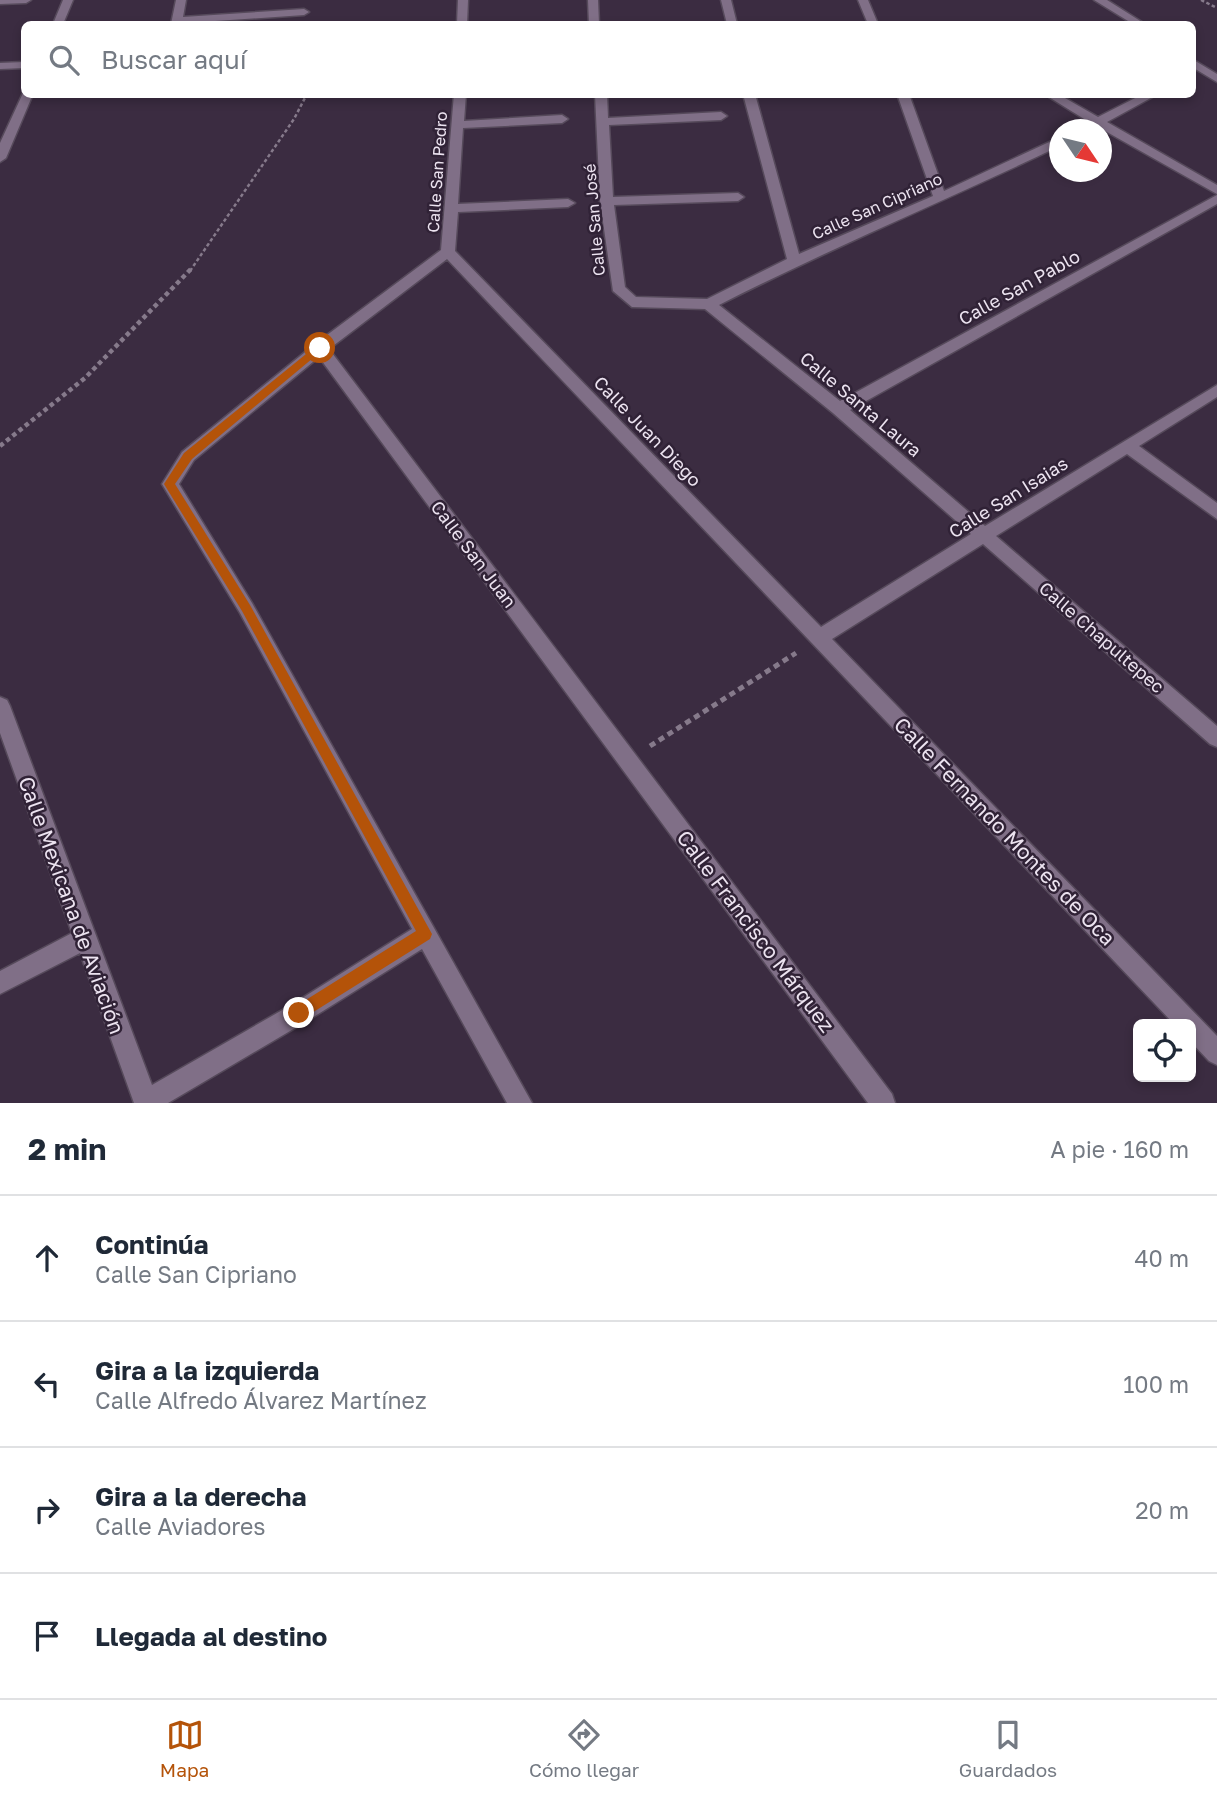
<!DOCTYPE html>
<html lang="es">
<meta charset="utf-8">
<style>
:root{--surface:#fff;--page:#f6f6f7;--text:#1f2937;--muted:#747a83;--line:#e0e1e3;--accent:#b45309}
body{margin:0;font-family:"Golos Text",sans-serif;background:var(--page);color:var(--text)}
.controls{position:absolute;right:21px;bottom:21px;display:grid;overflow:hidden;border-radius:10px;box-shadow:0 4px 10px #0003}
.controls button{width:63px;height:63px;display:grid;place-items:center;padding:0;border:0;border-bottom:2px solid var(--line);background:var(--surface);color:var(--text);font:35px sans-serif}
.compass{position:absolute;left:1049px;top:119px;width:63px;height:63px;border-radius:50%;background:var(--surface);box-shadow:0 4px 10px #0003;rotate:125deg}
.stop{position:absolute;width:21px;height:21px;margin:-16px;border:5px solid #b45309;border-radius:50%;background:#fff}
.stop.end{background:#b45309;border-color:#fff;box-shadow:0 2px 7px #0008}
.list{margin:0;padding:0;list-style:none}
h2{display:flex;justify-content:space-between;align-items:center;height:91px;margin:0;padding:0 28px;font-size:30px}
h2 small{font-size:23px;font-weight:400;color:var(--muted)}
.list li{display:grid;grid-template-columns:46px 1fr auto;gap:21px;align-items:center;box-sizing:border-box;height:126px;padding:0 28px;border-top:2px solid var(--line)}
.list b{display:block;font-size:26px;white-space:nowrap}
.list p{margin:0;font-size:23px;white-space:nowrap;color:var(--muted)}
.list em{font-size:23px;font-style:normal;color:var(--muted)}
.icon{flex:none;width:38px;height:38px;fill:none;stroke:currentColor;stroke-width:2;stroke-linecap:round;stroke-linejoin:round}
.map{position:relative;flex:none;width:1217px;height:1103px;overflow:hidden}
.search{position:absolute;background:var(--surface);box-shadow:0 4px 10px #0003;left:21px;right:21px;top:21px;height:77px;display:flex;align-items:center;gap:18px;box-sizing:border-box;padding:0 24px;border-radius:10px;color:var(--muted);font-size:26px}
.sheet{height:595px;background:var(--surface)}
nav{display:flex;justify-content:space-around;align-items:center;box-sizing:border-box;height:98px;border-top:2px solid var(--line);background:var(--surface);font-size:19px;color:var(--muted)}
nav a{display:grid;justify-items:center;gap:4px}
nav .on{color:var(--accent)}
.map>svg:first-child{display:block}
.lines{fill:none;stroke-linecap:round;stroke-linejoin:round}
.minor-casing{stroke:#564a5b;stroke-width:3}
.path-far2{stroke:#867a8b;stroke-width:2.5;stroke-dasharray:3.5 2.5;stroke-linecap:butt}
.path-far1{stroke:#867a8b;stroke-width:4.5;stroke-dasharray:4.5 3.5;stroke-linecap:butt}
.path{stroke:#867a8b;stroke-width:5;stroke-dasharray:6 4.5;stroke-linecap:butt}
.minor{fill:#806f87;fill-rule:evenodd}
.route{fill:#b45309}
.labels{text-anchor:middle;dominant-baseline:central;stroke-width:5;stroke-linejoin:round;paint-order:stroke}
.far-street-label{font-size:16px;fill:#ece3f0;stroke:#302236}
.street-label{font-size:18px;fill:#ece3f0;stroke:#302236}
.near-street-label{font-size:21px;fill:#ece3f0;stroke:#302236}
</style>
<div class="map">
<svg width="1217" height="1103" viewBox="0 0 1217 1103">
<rect width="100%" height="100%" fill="#3b2c41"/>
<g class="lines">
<!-- minor casing -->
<g class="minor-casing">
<path id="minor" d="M 0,0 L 31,0 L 26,3 L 0,4 Z
M 63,0 L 73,0 L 63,24 L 53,24 Z
M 176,0 L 186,0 L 183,17 L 304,9 L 309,12 L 304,15 L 171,24 Z
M 458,0 L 468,0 L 467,24 L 457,24 Z
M 588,0 L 598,0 L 599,24 L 589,24 Z
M 721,0 L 731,0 L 737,24 L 727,24 Z
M 858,0 L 868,0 L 878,24 L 868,24 Z
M 1094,0 L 1107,0 L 1145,24 L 1133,24 Z
M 1192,59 L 1217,74 L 1217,82 L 1192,67 Z
M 24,62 L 24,68 L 0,69 L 0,63 Z
M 24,91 L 24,94 L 33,94 L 6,158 L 0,162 L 0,143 Z
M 454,94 L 466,94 L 464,121 L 562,115 L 568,119 L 562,123 L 463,128 L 458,204 L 568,199 L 575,203 L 568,207 L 458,212 L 455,251 L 821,627 L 971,534 L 833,413 L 705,309 L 632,307 L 613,291 L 600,201 L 595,94 L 607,94 L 608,118 L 721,112 L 727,116 L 721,120 L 609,125 L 613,197 L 738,193 L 744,197 L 738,201 L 614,205 L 625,287 L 636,297 L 707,299 L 787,259 L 743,94 L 755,94 L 799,254 L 933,196 L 897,94 L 909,94 L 944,191 L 1060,137 L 1060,146 C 946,200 831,248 719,305 L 840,401 L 1217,195 L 1217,204 L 850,410 L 985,526 L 1217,385 L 1217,397 L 1139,446 L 1217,503 L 1217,519 L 1127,454 L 996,536 L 1217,726 L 1217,747 L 1210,744 L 983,544 L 832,639 L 1217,1036 L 1217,1065 L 1209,1061 L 1191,1042 L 1191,1024 L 1174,1024 L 447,259 L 329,349 L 892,1094 L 895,1103 L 868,1103 L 319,357 L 194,460 L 179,484 L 252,603 L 532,1103 L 507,1103 L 422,949 L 307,1021 L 168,1103 L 134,1103 L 80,953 L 0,994 L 0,971 L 72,933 L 0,733 L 0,697 L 7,700 L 10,706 L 152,1085 L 291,1005 L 412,929 L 240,613 L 162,484 L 182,452 L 315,344 L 441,250 Z
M 1044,94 L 1058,94 L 1098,117 L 1143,94 L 1158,94 L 1107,122 L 1217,185 L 1217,194 L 1098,127 L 1076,130 L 1089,122 Z"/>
</g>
<!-- path-far2 -->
<path class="path-far2" d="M 1201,0 L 1217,8
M 190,271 L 294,119 L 307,94"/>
<!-- path-far1 -->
<path class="path-far1" d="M 0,446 L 85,378 L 191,269"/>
<!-- path -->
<path class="path" d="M 650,746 L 796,653"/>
<!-- minor -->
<use href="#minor" class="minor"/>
</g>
<!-- route -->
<path class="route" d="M 316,346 L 325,348 L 192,459 L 175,484 L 250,605 L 432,934 L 430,939 L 299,1021 L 291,1013 L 293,1008 L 416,931 L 242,611 L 164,484 L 184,453 Z"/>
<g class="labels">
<!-- far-street labels -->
<g class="far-street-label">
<text transform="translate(437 172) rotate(-86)">Calle San Pedro</text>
<text transform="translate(877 206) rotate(-24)">Calle San Cipriano</text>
<text transform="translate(594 220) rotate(-95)">Calle San José</text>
</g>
<!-- street labels -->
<g class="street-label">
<text transform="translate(1019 287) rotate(-29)">Calle San Pablo</text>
<text transform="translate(861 404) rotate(40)">Calle Santa Laura</text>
<text transform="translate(648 431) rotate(46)">Calle Juan Diego</text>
<text transform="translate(1008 497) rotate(-32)">Calle San Isaias</text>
<text transform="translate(474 554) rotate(53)">Calle San Juan</text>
<text transform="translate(1102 637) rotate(41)">Calle Chapultepec</text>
</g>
<!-- near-street labels -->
<g class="near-street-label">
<text transform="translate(1005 831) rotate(46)">Calle Fernando Montes de Oca</text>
<text transform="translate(72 905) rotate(70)">Calle Mexicana de Aviación</text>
<text transform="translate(756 931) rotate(53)">Calle Francisco Márquez</text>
</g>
</g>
</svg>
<div class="controls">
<button><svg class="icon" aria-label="locate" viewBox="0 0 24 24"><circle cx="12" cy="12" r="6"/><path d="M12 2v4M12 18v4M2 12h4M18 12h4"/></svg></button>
</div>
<svg class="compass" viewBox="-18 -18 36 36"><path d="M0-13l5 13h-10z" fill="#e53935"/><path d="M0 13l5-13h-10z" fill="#747a83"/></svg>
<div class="stop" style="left:320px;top:348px"></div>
<div class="stop end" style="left:299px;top:1013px"></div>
<div class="search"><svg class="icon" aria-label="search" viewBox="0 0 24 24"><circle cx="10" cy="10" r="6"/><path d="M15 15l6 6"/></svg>Buscar aquí</div>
</div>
<section class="sheet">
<h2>2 min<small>A pie · 160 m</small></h2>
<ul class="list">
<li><svg class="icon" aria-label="ahead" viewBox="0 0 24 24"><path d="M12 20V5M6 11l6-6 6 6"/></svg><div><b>Continúa</b><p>Calle San Cipriano</p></div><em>40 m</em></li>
<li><svg class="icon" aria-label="left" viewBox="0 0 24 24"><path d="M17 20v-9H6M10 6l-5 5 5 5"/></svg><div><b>Gira a la izquierda</b><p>Calle Alfredo Álvarez Martínez</p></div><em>100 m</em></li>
<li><svg class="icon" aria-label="right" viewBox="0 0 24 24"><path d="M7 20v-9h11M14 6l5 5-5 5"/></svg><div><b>Gira a la derecha</b><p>Calle Aviadores</p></div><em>20 m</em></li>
<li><svg class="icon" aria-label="arrive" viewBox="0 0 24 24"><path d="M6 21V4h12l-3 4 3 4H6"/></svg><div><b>Llegada al destino</b></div></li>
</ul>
</section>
<nav>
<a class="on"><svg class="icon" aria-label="map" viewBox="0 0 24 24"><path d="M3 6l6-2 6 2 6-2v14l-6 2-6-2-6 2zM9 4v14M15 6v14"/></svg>Mapa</a>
<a><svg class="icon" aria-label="directions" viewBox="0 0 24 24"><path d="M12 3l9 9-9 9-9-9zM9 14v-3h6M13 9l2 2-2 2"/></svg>Cómo llegar</a>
<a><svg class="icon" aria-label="saved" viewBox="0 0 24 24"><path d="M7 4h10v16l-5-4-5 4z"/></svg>Guardados</a>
</nav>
